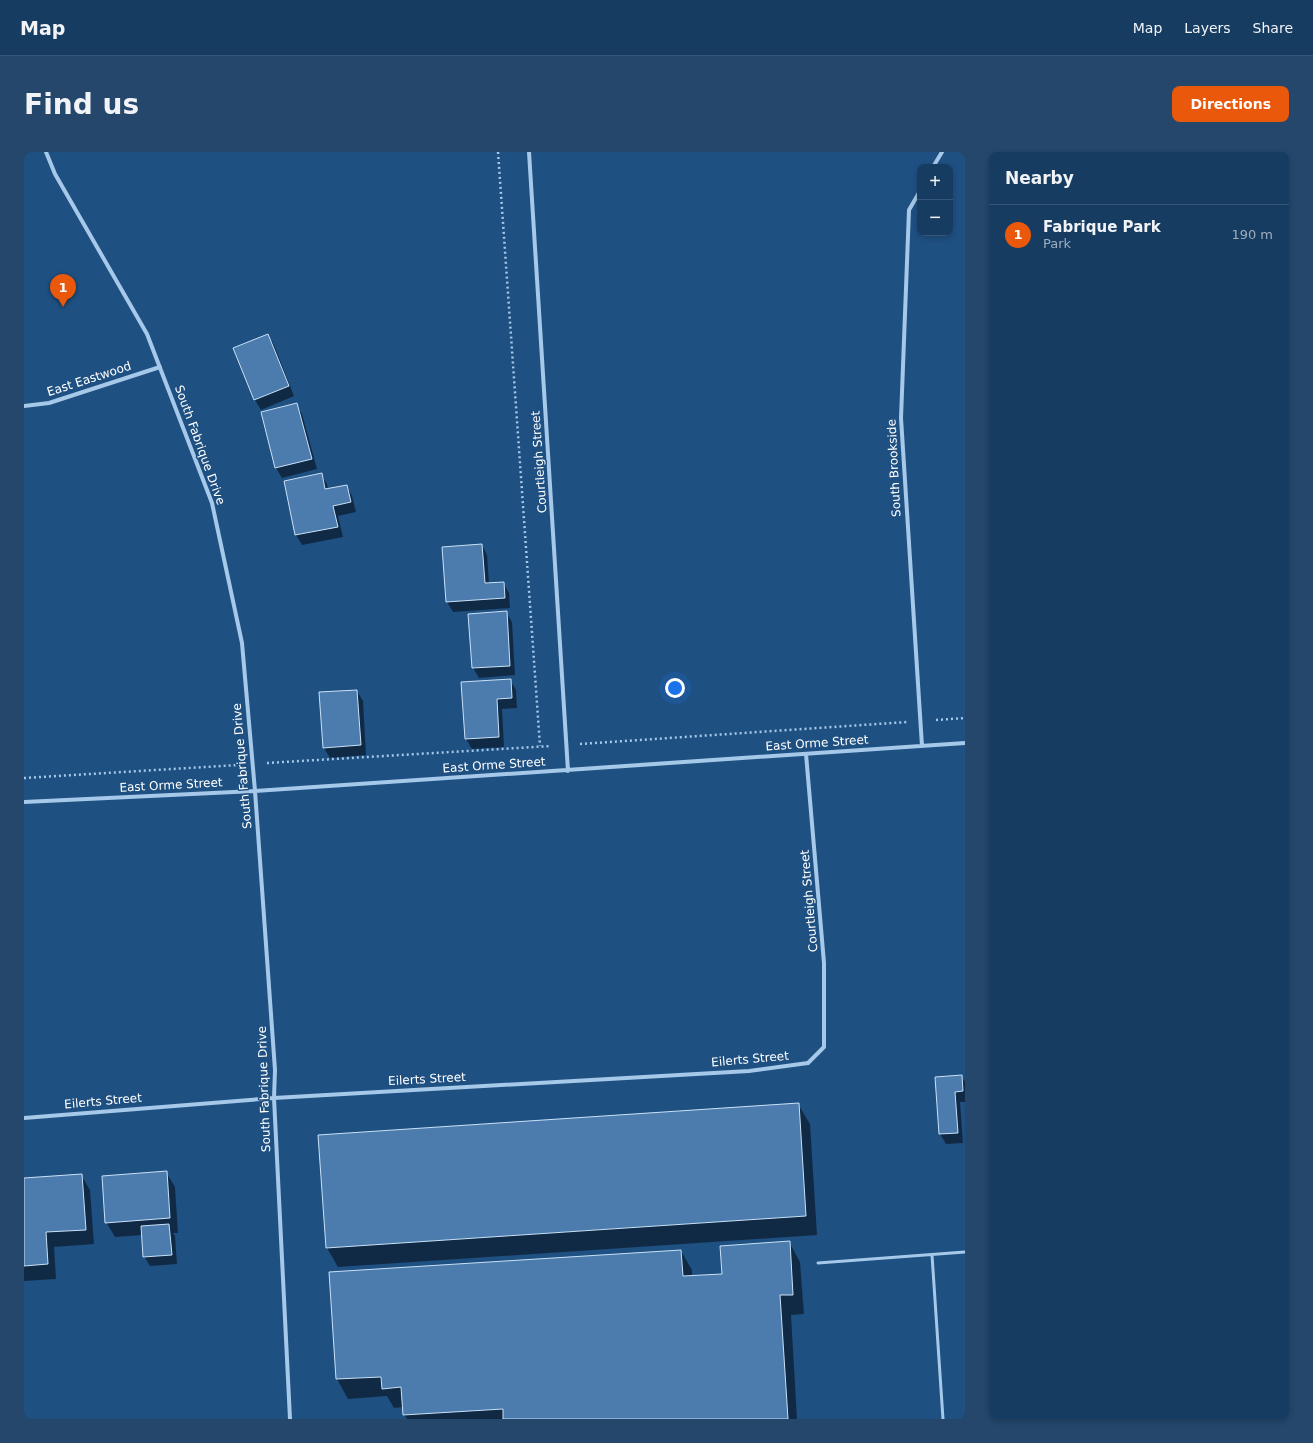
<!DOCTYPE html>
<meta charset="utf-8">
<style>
:root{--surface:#173c62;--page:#24476b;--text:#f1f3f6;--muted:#9eadbe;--line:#365677;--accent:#ea580c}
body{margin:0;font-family:"DejaVu Sans",sans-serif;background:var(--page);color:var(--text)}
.controls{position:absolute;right:12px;top:12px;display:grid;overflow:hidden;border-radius:8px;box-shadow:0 2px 6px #0003}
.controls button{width:36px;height:36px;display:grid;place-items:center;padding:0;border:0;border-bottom:1px solid var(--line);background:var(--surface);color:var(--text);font:20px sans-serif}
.you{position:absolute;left:651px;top:536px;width:14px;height:14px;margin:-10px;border:3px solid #fff;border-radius:50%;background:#1a73e8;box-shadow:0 0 0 6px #1a73e833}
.badge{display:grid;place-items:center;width:26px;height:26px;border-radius:50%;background:var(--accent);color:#fff;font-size:13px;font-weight:700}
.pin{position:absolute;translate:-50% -33px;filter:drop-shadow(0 1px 2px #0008)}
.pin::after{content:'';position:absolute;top:21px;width:14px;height:12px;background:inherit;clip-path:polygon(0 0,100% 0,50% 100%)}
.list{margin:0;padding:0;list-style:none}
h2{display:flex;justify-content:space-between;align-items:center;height:52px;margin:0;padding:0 16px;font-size:17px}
h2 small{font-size:13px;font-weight:400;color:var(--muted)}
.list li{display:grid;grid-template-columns:26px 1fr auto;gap:12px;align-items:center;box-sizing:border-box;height:60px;padding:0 16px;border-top:1px solid var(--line)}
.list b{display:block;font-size:15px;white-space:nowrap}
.list p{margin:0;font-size:13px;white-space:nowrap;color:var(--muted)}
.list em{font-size:13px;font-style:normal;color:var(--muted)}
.map{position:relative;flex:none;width:941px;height:1267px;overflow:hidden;border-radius:8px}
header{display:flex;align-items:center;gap:24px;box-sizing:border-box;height:56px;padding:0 20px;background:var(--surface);border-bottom:1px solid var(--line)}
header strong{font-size:19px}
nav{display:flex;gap:22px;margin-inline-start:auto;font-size:14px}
.intro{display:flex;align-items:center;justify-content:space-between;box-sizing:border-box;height:96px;padding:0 24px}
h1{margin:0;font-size:28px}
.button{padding:10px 18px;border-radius:8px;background:var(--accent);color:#fff;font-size:14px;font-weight:700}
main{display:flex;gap:24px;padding:0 24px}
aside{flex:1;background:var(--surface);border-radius:8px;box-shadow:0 2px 6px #0003}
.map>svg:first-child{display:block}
.shadow{fill:#0007}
.building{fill:#4c7cad;stroke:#cae1f7}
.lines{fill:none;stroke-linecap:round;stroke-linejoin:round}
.path{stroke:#a6c8e9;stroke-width:2.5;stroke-dasharray:2 3;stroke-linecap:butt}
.lane{stroke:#a6c8e9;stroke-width:3}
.street{stroke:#a6c8e9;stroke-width:4}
.labels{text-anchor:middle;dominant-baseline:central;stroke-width:3;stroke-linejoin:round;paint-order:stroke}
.street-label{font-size:12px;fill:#fff;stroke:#1f5082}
</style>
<header>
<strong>Map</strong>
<nav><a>Map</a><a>Layers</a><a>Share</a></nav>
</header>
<div class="intro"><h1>Find us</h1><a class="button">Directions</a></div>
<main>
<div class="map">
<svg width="941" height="1267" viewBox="0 0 941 1267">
<rect width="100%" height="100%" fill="#1f5082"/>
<!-- shadow -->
<path class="shadow" d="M 244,183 L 250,193 L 270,244 L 237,258 L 231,248 Z
M 272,252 L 278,262 L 293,317 L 258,326 L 252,316 Z
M 297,322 L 303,332 L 304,338 L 323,334 L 328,344 L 332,360 L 314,364 L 319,385 L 278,393 L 272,383 L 261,330 Z
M 458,393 L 463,403 L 465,432 L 479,431 L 485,441 L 486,456 L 429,460 L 423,450 Z
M 482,460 L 488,470 L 491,523 L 455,526 L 449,516 Z
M 486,528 L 492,538 L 493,556 L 478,557 L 480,595 L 448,597 L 442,587 Z
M 333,539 L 339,549 L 342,603 L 306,606 L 300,596 Z
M 937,924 L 941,930 L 941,950 L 936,950 L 939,991 L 922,992 L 916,982 L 912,926 Z
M 774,952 L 786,972 L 793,1083 L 314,1115 L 303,1096 Z
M 142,1020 L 151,1035 L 154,1081 L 149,1081 L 151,1084 L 153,1112 L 126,1114 L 120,1104 L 119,1083 L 91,1085 L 82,1070 Z
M 57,1023 L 66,1038 L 70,1092 L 30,1095 L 32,1127 L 0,1129 L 0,1027 Z
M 765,1090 L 776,1110 L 780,1162 L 767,1163 L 773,1267 L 383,1267 L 380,1263 L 380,1255 L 370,1256 L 363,1244 L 324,1247 L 313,1227 L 306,1121 L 657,1099 L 668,1118 L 668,1124 L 699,1122 Z"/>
<!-- building -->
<path class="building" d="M 244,182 L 265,234 L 230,248 L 209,196 Z
M 273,251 L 288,307 L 251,316 L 237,260 Z
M 298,321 L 301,337 L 323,333 L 327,350 L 309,354 L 314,375 L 271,383 L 260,329 Z
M 458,392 L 461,431 L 480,430 L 481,446 L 422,450 L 418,395 Z
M 483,459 L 486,514 L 448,516 L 444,462 Z
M 487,527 L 488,546 L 473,547 L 475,585 L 441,587 L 437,530 Z
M 333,538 L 337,593 L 299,596 L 295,540 Z
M 938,923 L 939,939 L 931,940 L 934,981 L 915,982 L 911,925 Z
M 775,951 L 782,1064 L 302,1096 L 294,983 Z
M 143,1019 L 146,1066 L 81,1071 L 78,1024 Z
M 58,1022 L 62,1078 L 22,1080 L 24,1112 L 0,1114 L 0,1026 Z
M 145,1072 L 148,1103 L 119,1105 L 117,1074 Z
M 766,1089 L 769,1143 L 756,1143 L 764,1267 L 479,1267 L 479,1257 L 379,1263 L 377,1235 L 358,1237 L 357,1225 L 312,1227 L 305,1120 L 657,1098 L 659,1124 L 698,1122 L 696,1094 Z"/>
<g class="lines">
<!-- path -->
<path class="path" d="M 474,0 L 516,594
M 912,568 L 941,566
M 556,592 L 883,570
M 243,611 L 527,594
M 0,626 L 214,613"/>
<!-- lane -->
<path class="lane" d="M 908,1103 L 919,1267
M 794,1111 L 941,1100"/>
<!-- street -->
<path class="street" d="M 22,0 L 31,22 L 123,182 L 188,351 L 218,491 L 231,639 L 251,918 L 250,946 L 266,1267
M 505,0 L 544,619
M 909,15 L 918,0
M 896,39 L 885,58 L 877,266 L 898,594
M 0,254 L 25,251 L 136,215
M 0,650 L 231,639 L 941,591
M 0,966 L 250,946 L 725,919 L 784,911 L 800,895 L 800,811 L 782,602"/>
</g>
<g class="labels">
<!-- street labels -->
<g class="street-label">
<text transform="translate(65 227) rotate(-18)">East Eastwood</text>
<text transform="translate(176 293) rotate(70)">South Fabrique Drive</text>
<text transform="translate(515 310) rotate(-94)">Courtleigh Street</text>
<text transform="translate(870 316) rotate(-93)">South Brookside</text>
<text transform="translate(793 591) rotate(-4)">East Orme Street</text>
<text transform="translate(470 613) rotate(-4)">East Orme Street</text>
<text transform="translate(218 614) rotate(-95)">South Fabrique Drive</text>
<text transform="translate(147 633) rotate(-3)">East Orme Street</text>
<text transform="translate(785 749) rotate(-95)">Courtleigh Street</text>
<text transform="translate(726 907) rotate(-5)">Eilerts Street</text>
<text transform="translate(403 927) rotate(-3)">Eilerts Street</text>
<text transform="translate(240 937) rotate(-92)">South Fabrique Drive</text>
<text transform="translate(79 949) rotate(-5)">Eilerts Street</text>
</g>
</g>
</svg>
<div class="controls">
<button>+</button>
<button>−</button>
</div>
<div class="you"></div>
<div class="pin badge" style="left:39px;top:155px">1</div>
</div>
<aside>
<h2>Nearby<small></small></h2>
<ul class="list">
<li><span class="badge">1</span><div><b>Fabrique Park</b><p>Park</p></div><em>190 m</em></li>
</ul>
</aside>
</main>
